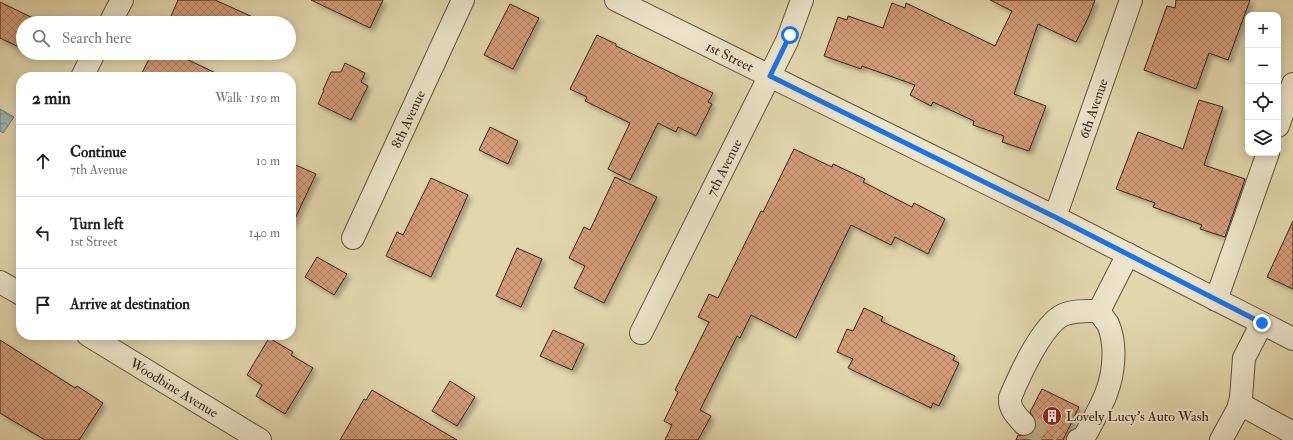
<!DOCTYPE html>
<meta charset="utf-8">
<style>
:root{--surface:#fff;--page:#f2f2f2;--text:#222;--muted:#767676;--line:#e0e0e0}
body{margin:0;font-family:"IM FELL Double Pica",serif;background:var(--page);color:var(--text)}
.controls{position:absolute;right:12px;top:12px;display:grid;overflow:hidden;border-radius:8px;box-shadow:0 2px 10px #0003}
.controls button{width:36px;height:36px;display:grid;place-items:center;padding:0;border:0;border-bottom:1px solid var(--line);background:var(--surface);color:var(--text);font:20px sans-serif}
.stop{position:absolute;width:12px;height:12px;margin:-9px;border:3px solid #1a73e8;border-radius:50%;background:#fff}
.stop.end{background:#1a73e8;border-color:#fff;box-shadow:0 1px 4px #0008}
.list{margin:0;padding:0;list-style:none}
h2{display:flex;justify-content:space-between;align-items:center;height:52px;margin:0;padding:0 16px;font-size:17px}
h2 small{font-size:13px;font-weight:400;color:var(--muted)}
.list li{display:grid;grid-template-columns:26px 1fr auto;gap:12px;align-items:center;box-sizing:border-box;height:72px;padding:0 16px;border-top:1px solid var(--line)}
.list b{display:block;font-size:15px;white-space:nowrap}
.list p{margin:0;font-size:13px;white-space:nowrap;color:var(--muted)}
.list em{font-size:13px;font-style:normal;color:var(--muted)}
.icon{flex:none;width:22px;height:22px;fill:none;stroke:currentColor;stroke-width:2;stroke-linecap:round;stroke-linejoin:round}
.map{position:relative;flex:none;width:1293px;height:440px;overflow:hidden}
.search{position:absolute;background:var(--surface);box-shadow:0 2px 10px #0003;left:16px;top:16px;width:280px;height:44px;display:flex;align-items:center;gap:10px;box-sizing:border-box;padding:0 14px;border-radius:22px;color:var(--muted);font-size:15px}
.panel{position:absolute;background:var(--surface);box-shadow:0 2px 10px #0003;left:16px;top:72px;width:280px;height:268px;border-radius:16px}
.map>svg:first-child{display:block}
.water{fill:url(#water-waves);stroke:#727c74}
.building{fill:url(#building-cross-hatch);stroke:#3a2315;filter:url(#shadow)}
.lines{fill:none;stroke-linecap:round;stroke-linejoin:round}
.minor-tunnel{stroke:#c0b28f;stroke-width:22;stroke-dasharray:22 11;stroke-linecap:butt}
.minor-casing{stroke:#64503b;stroke-width:24}
.minor{stroke:#ece4ca;stroke-width:22}
.route{stroke:#1a73e8;stroke-width:5}
.labels{text-anchor:middle;dominant-baseline:central;stroke-width:4;stroke-linejoin:round;paint-order:stroke}
.street-label{font-size:14px;fill:#3a2315;stroke:#ece4ca}
.poi-label{font-size:14px;fill:#3a2315;stroke:#ece4ca;text-anchor:start}
</style>
<div class="map">
<svg width="1293" height="440" viewBox="0 0 1293 440">
<defs>
<pattern id="water-waves" width="16" height="10" patternUnits="userSpaceOnUse"><rect width="16" height="10" fill="#98b7b4"/><path d="M0 5q4-4 8 0t8 0" fill="none" stroke="#7d9491"/></pattern>
<pattern id="building-cross-hatch" width="8" height="8" patternUnits="userSpaceOnUse"><rect width="8" height="8" fill="#d49c79"/><path d="M0 0l8 8M0 8l8-8" fill="none" stroke="#ad7f62"/></pattern>
<filter id="shadow"><feDropShadow dx="3.5" dy="3.5" stdDeviation="2" flood-color="#0004"/></filter>
</defs>
<rect width="100%" height="100%" fill="#e2d6ad"/>
<filter id="stains"><feTurbulence type="fractalNoise" baseFrequency=".005" numOctaves="4"/><feColorMatrix values="0 0 0 0 .2 0 0 0 0 .09 0 0 0 0 .02 0 0 0 .5 -.17"/></filter>
<radialGradient id="worn" r=".72"><stop offset=".6" stop-color="#630" stop-opacity="0"/><stop offset="1" stop-color="#630" stop-opacity=".3"/></radialGradient>
<!-- water -->
<path class="water" d="M 0,109 L 14,117 L 3,133 L 0,131 Z"/>
<!-- building -->
<path class="building" d="M 178,0 L 215,0 L 266,23 L 168,23 Z
M 311,0 L 383,0 L 370,28 Z
M 990,0 L 1095,0 L 1089,16 L 1076,42 L 1038,24 L 1014,94 L 1046,106 L 1029,151 L 1002,142 L 1004,136 L 973,125 L 974,121 L 933,102 L 931,106 L 910,95 L 915,85 L 862,66 L 861,69 L 824,56 L 838,17 L 847,20 L 848,16 L 883,28 L 892,3 L 905,8 L 906,3 L 995,46 L 1012,11 Z
M 1176,0 L 1250,0 L 1228,60 L 1209,53 L 1196,89 L 1144,70 L 1167,6 L 1175,8 Z
M 0,2 L 43,23 L 23,23 L 23,49 L 0,38 Z
M 510,4 L 539,18 L 513,69 L 484,55 Z
M 597,35 L 616,44 L 616,46 L 713,93 L 708,102 L 712,104 L 696,136 L 678,127 L 676,132 L 658,123 L 630,180 L 608,169 L 630,123 L 585,101 L 587,97 L 570,89 Z
M 152,53 L 174,53 L 224,77 L 140,77 Z
M 345,63 L 365,73 L 361,82 L 368,86 L 351,120 L 318,104 L 324,90 L 323,90 L 331,72 L 341,72 Z
M 1199,100 L 1223,107 L 1204,165 L 1245,179 L 1225,237 L 1200,229 L 1202,225 L 1153,207 L 1155,203 L 1116,189 L 1138,132 L 1183,149 Z
M 490,127 L 518,141 L 508,164 L 479,150 Z
M 794,149 L 832,167 L 833,164 L 865,179 L 863,182 L 912,207 L 914,203 L 945,219 L 928,254 L 895,237 L 891,245 L 851,225 L 796,338 L 751,315 L 740,338 L 737,336 L 700,410 L 711,416 L 698,440 L 665,440 L 672,425 L 664,421 L 678,392 L 675,390 L 709,322 L 698,317 L 709,294 L 718,298 L 761,211 L 763,212 Z
M 291,163 L 316,174 L 291,227 Z
M 615,177 L 657,197 L 604,303 L 574,288 L 585,266 L 569,258 L 584,227 L 590,230 Z
M 431,178 L 468,195 L 431,277 L 386,256 L 397,232 L 403,235 Z
M 1293,221 L 1293,289 L 1267,277 Z
M 517,248 L 542,259 L 521,307 L 496,296 Z
M 317,257 L 347,274 L 334,295 L 305,277 Z
M 864,308 L 883,317 L 881,321 L 955,356 L 953,360 L 959,363 L 939,406 L 933,403 L 931,408 L 848,368 L 853,359 L 837,352 L 847,329 L 853,331 Z
M 553,330 L 584,344 L 572,370 L 540,356 Z
M 269,338 L 293,352 L 291,355 L 313,368 L 285,414 L 256,396 L 262,385 L 247,375 Z
M 0,340 L 75,388 L 77,386 L 103,403 L 79,440 L 45,440 L 0,413 Z
M 450,381 L 475,397 L 457,426 L 432,411 Z
M 1042,389 L 1079,407 L 1063,440 L 1016,440 L 1018,435 L 1027,436 L 1033,433 L 1036,428 L 1036,421 L 1030,412 Z
M 372,390 L 457,440 L 340,440 L 364,399 L 366,400 Z"/>
<g class="lines">
<!-- minor-tunnel -->
<path class="minor-tunnel" d="M 1024,424 L 1056,440"/>
<!-- minor casing -->
<g class="minor-casing">
<g id="minor">
<path id="s1" d="M 616,0 L 1055,217 L 1293,339"/>
<path d="M 110,23 L 122,0"/>
<path d="M 82,77 L 94,53"/>
<path d="M 1278,126 L 1293,84"/>
<path id="s2" d="M 1055,217 L 1131,0"/>
<path id="s3" d="M 353,238 L 463,0"/>
<path d="M 0,282 L 21,294"/>
<path d="M 1216,300 L 1268,153"/>
<path d="M 1099,311 L 1128,254"/>
<path id="s4" d="M 641,333 L 787,41 L 802,0"/>
<path id="s5" d="M 88,335 L 260,440"/>
<path d="M 1240,404 L 1293,433"/>
<path d="M 1024,424 C 1017,416 1009,409 1010,398 C 1019,376 1042,325 1063,315 C 1074,310 1087,311 1099,311 C 1102,316 1105,320 1108,324 C 1117,345 1114,373 1106,394 C 1101,407 1093,420 1087,432 L 1084,437 L 1078,440"/>
<path d="M 1221,440 L 1238,409 L 1241,398 L 1244,358 L 1262,323"/>
</g>
</g>
<!-- minor -->
<use href="#minor" class="minor"/>
</g>
<g class="lines">
<!-- route -->
<path class="route" d="M 790,35 L 770,76 L 1055,217 L 1262,323"/>
</g>
<!-- icons -->
<defs>
<g id="building-disc" transform="scale(1)"><circle r="9.5" fill="#8f2418" stroke="#ece4ca"/><path d="M-4-6H4V6H1V3H-1V6H-4ZM-2.5-4.3h1.7v1.8h-1.7ZM.8-4.3h1.7v1.8H.8ZM-2.5-1h1.7V.8h-1.7ZM.8-1h1.7V.8H.8Z" fill="#fff"/></g>
</defs>
<g fill-rule="evenodd">
<use href="#building-disc" x="1052" y="416"/>
</g>
<g class="labels">
<!-- street labels -->
<g class="street-label">
<text stroke="none"><textPath href="#s1" startOffset="127">1st Street</textPath></text>
<text stroke="none"><textPath href="#s2" startOffset="115">6th Avenue</textPath></text>
<text stroke="none"><textPath href="#s3" startOffset="131">8th Avenue</textPath></text>
<text stroke="none"><textPath href="#s4" startOffset="185">7th Avenue</textPath></text>
<text stroke="none"><textPath href="#s5" startOffset="101">Woodbine Avenue</textPath></text>
</g>
<!-- poi labels -->
<g class="poi-label">
<text x="1066" y="416">Lovely Lucy's Auto Wash</text>
</g>
</g>
<rect width="100%" height="100%" filter="url(#stains)"/>
<rect width="100%" height="100%" fill="url(#worn)"/>
</svg>
<div class="controls">
<button>+</button>
<button>−</button>
<button><svg class="icon" aria-label="locate" viewBox="0 0 24 24"><circle cx="12" cy="12" r="6"/><path d="M12 2v4M12 18v4M2 12h4M18 12h4"/></svg></button>
<button><svg class="icon" aria-label="layers" viewBox="0 0 24 24"><path d="M12 4l9 5-9 5-9-5zM3 14l9 5 9-5"/></svg></button>
</div>
<div class="stop" style="left:790px;top:35px"></div>
<div class="stop end" style="left:1262px;top:323px"></div>
<div class="search"><svg class="icon" aria-label="search" viewBox="0 0 24 24"><circle cx="10" cy="10" r="6"/><path d="M15 15l6 6"/></svg>Search here</div>
<section class="panel">
<h2>2 min<small>Walk · 150 m</small></h2>
<ul class="list">
<li><svg class="icon" aria-label="ahead" viewBox="0 0 24 24"><path d="M12 20V5M6 11l6-6 6 6"/></svg><div><b>Continue</b><p>7th Avenue</p></div><em>10 m</em></li>
<li><svg class="icon" aria-label="left" viewBox="0 0 24 24"><path d="M17 20v-9H6M10 6l-5 5 5 5"/></svg><div><b>Turn left</b><p>1st Street</p></div><em>140 m</em></li>
<li><svg class="icon" aria-label="arrive" viewBox="0 0 24 24"><path d="M6 21V4h12l-3 4 3 4H6"/></svg><div><b>Arrive at destination</b></div></li>
</ul>
</section>
</div>
